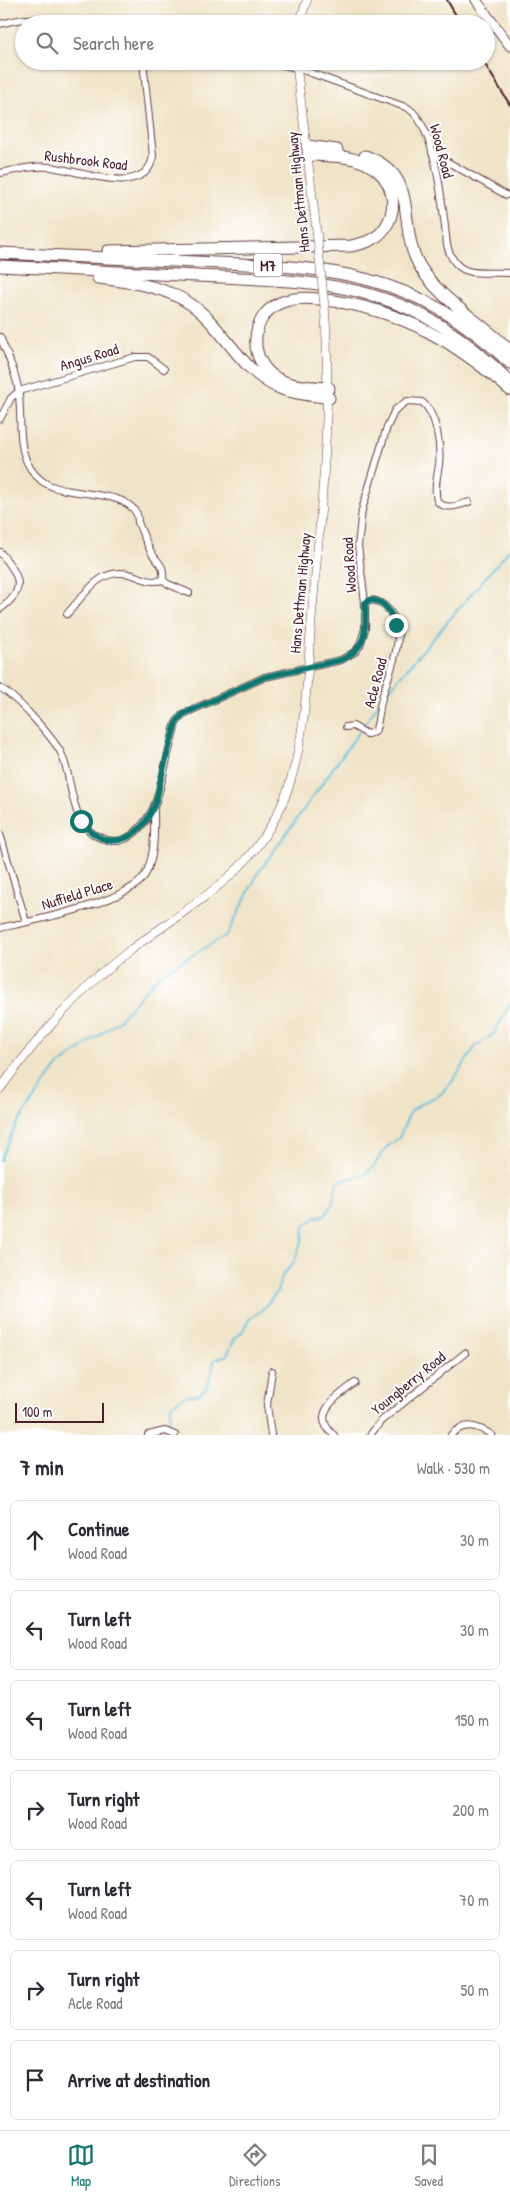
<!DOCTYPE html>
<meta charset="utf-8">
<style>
:root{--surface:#fff;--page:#f2f2f3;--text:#2b2b33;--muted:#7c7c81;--line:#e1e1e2;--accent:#0f766e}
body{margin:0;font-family:"Patrick Hand",sans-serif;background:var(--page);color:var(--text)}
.scale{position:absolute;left:15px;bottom:12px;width:89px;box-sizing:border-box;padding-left:5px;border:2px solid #4a1f2b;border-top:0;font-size:14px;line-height:18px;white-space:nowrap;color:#4a1f2b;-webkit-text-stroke:4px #fff;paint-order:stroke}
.stop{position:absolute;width:15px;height:15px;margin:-11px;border:4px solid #0f766e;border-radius:50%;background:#fff}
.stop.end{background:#0f766e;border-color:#fff;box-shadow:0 1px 5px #0008}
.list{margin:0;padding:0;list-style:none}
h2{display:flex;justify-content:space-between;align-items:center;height:65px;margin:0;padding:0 20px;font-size:21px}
h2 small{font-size:16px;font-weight:400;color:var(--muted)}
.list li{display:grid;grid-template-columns:32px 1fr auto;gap:15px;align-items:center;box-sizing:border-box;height:80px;margin:0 10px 10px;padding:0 10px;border:1px solid var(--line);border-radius:8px}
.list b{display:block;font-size:19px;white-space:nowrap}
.list p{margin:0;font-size:16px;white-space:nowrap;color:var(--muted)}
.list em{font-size:16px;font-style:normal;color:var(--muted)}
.icon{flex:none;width:28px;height:28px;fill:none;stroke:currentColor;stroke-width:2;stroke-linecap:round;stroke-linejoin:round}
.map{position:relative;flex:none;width:510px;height:1435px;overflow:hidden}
.search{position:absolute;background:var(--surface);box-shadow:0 1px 4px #0004;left:15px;right:15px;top:15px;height:55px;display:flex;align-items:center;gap:12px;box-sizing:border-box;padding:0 18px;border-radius:28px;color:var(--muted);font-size:19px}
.sheet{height:695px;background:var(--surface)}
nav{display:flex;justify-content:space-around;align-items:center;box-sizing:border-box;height:70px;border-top:1px solid var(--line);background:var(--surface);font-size:14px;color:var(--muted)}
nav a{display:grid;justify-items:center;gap:2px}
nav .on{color:var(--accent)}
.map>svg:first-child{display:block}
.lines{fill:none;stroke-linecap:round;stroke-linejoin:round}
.stream{stroke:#60bfde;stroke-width:2}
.minor-casing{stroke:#633d43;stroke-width:8}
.tertiary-casing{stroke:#633d43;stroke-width:9}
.secondary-casing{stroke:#633d43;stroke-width:11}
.motorway-casing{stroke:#633d43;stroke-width:13}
.minor{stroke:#fff;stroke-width:6}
.tertiary{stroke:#fff;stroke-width:8}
.secondary{stroke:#fff;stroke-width:9}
.motorway{stroke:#fff;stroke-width:11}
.rail{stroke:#4a1f2b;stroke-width:2}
.tertiary-bridge-casing{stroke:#633d43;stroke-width:9;stroke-linecap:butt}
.tertiary-bridge{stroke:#fff;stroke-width:8}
.route{stroke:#0f766e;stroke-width:6}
.labels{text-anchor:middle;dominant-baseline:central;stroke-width:4;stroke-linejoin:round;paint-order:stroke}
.shield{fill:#fff;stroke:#80626b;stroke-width:1}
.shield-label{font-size:14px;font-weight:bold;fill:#4a1f2b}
.street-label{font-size:15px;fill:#4a1f2b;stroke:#fff}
</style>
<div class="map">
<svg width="510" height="1435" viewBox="0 0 510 1435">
<rect width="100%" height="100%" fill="#fff"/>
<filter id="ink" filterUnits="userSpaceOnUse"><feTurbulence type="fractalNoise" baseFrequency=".02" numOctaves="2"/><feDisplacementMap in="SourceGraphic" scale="10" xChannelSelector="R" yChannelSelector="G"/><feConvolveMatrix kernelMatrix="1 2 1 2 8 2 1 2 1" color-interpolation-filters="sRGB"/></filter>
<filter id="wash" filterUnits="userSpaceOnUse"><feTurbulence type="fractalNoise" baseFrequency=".0096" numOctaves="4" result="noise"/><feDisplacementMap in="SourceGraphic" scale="20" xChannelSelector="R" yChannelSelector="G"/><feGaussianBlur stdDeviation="1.12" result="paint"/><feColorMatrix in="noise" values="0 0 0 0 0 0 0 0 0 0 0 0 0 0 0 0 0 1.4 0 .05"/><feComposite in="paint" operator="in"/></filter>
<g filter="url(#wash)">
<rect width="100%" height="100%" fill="#f0e4c8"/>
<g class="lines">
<!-- stream -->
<path class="stream" d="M 386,693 L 510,549
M 362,728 L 379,703
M 0,1160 L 16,1125 L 57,1067 L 117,1022 L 160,974 L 227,935 L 258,873 L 359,732
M 169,1425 L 171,1405 L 185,1396 L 198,1395 L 207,1387 L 212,1373 L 214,1360 L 227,1355 L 235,1338 L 242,1332 L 250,1318 L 261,1311 L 277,1292 L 282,1276 L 294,1262 L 303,1238 L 304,1226 L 315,1218 L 326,1215 L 332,1204 L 337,1184 L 342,1180 L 364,1175 L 373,1167 L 386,1148 L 399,1138 L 410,1112 L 422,1103 L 440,1095 L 454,1079 L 476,1046 L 493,1035 L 510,1004"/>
</g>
</g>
<g filter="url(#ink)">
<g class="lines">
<!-- minor casing -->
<g class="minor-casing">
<path id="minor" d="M 0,24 C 17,20 31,15 47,24
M 266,61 L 297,68 L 408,108 C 437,127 443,211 447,245 C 456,281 481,271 510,273
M 432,153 L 506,195
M 0,173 C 16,170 33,165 50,167 C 76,169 147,200 153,156 L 143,61
M 0,337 C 7,353 15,371 18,388 C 24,419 12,458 42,481 C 66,499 123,487 137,514 C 137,515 138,521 138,522 C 141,531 146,541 150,550 C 156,563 165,562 163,580
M 0,419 L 11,398 L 19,391 L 135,357 L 148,357 L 164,369
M 0,552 C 18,574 29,589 0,609
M 163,580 L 168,584 L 189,593
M 67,614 C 86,593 101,565 133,575 C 144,579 151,583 163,580
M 0,688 C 15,695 51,736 60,751 C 75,779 67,828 104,839 C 110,841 116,842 122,840 C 136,836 150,817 155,804 C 164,778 168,750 176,723 L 183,714 L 265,677 L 341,660 L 356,651 L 360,645 L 365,629 L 365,603 L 358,546 L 362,510 L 387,427 L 395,410 L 407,401 L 422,402 C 437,414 441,446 439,465 C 437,477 434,489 437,501 C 446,511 459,505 469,502
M 346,727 L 353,726 L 367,734 L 375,732 C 379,721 379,709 382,698 C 389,669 414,627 382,604 C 376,600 372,599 365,603
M 0,834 L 26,922
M 0,928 C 32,921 130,902 145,875 C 156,856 154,828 154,807
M 148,1435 L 165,1431 L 175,1435
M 271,1435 L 267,1405 L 272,1371
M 334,1435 C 308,1414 339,1395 355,1383
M 370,1435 L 381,1421 L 465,1353
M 451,1435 C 464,1421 478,1426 492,1435"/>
</g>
<!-- tertiary casing -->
<g class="tertiary-casing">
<path id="tertiary" d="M 299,24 L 307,0
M 296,61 L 316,226
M 0,1089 C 37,1038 79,989 129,951 C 167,922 211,897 244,862 C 263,841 279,815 288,789 C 307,733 307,672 312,614 C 321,511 332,414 325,311"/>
</g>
<!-- secondary casing -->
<g class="secondary-casing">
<path id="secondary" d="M 476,0 L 510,46"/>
</g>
<!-- motorway casing -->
<g class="motorway-casing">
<path id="motorway" d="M 307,146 L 337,150
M 365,156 C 422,176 396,224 419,265 C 440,301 482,322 510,351
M 108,251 L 351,246 C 359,244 366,243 373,239 C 399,223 399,185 374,168 C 356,155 329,156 308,155
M 0,253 C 65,256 131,259 196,262 C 324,267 412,268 510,363
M 0,266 C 66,269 131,273 197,276 C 330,282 410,281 510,382
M 98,278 C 131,282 165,286 192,305 C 224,328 240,370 277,387 C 292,394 312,395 329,398
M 329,388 C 313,387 295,387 280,380 C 246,364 248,312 285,301 C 301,296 317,299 334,301 C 405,312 457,343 510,390"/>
</g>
<!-- minor -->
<use href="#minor" class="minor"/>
<!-- tertiary -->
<use href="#tertiary" class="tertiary"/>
<!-- secondary -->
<use href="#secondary" class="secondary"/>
<!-- motorway -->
<use href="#motorway" class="motorway"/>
<!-- rail -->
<path class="rail" d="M 447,0 L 461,24
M 483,61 L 510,105"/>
<!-- tertiary-bridge casing -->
<g class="tertiary-bridge-casing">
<path id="tertiary-bridge" d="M 316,226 L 325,311"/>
</g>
<!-- tertiary-bridge -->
<use href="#tertiary-bridge" class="tertiary-bridge"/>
</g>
</g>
<g class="lines" filter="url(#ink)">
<!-- route -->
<path class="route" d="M 81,821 C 107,855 139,841 154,806 C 158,797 159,785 162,775 C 166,758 171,740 176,723 L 183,714 L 265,677 L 341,660 C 368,648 366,628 365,603 L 370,600 C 385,600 391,613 396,625"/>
</g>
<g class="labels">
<!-- shield labels -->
<rect class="shield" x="254" y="253.5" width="28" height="23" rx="4"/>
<g class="shield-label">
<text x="268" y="265">M7</text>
</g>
<!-- street labels -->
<g class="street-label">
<text transform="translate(442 151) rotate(75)">Wood Road</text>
<text transform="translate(86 160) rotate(7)">Rushbrook Road</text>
<text transform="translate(298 192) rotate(-96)">Hans Dettman Highway</text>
<text transform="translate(89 357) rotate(-17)">Angus Road</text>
<text transform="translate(349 565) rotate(-94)">Wood Road</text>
<text transform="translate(300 593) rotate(-85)">Hans Dettman Highway</text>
<text transform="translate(375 683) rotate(-75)">Acle Road</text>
<text transform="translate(77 894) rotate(-17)">Nuffield Place</text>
<text transform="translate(408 1383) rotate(-39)">Youngberry Road</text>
</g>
</g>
</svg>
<div class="scale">100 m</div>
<div class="stop" style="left:81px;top:821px"></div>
<div class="stop end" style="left:396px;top:625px"></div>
<div class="search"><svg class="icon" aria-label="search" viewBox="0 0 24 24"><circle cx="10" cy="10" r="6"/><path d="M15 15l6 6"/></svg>Search here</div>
</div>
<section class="sheet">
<h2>7 min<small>Walk · 530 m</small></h2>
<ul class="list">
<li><svg class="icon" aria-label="ahead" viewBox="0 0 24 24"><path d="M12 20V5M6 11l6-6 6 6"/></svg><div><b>Continue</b><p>Wood Road</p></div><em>30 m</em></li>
<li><svg class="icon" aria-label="left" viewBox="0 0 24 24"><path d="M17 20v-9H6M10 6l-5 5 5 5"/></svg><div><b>Turn left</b><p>Wood Road</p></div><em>30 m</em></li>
<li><svg class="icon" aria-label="left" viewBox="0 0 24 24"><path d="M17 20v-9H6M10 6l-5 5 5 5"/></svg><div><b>Turn left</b><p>Wood Road</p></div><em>150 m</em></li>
<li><svg class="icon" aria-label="right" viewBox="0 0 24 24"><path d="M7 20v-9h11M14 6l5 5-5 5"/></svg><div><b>Turn right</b><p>Wood Road</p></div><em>200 m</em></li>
<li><svg class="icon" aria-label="left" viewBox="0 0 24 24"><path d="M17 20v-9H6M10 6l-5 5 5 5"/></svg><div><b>Turn left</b><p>Wood Road</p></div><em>70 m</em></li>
<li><svg class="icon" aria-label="right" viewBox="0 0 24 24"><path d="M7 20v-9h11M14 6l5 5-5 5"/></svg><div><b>Turn right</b><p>Acle Road</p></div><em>50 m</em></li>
<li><svg class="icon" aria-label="arrive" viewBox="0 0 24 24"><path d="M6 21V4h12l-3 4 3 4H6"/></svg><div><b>Arrive at destination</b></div></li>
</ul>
</section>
<nav>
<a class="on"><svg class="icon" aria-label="map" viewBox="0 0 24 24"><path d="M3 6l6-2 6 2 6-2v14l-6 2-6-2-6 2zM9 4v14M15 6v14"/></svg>Map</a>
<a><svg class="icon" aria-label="directions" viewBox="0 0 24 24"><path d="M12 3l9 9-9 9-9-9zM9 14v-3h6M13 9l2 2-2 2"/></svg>Directions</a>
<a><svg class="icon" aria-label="saved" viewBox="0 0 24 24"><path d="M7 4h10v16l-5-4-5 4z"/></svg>Saved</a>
</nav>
